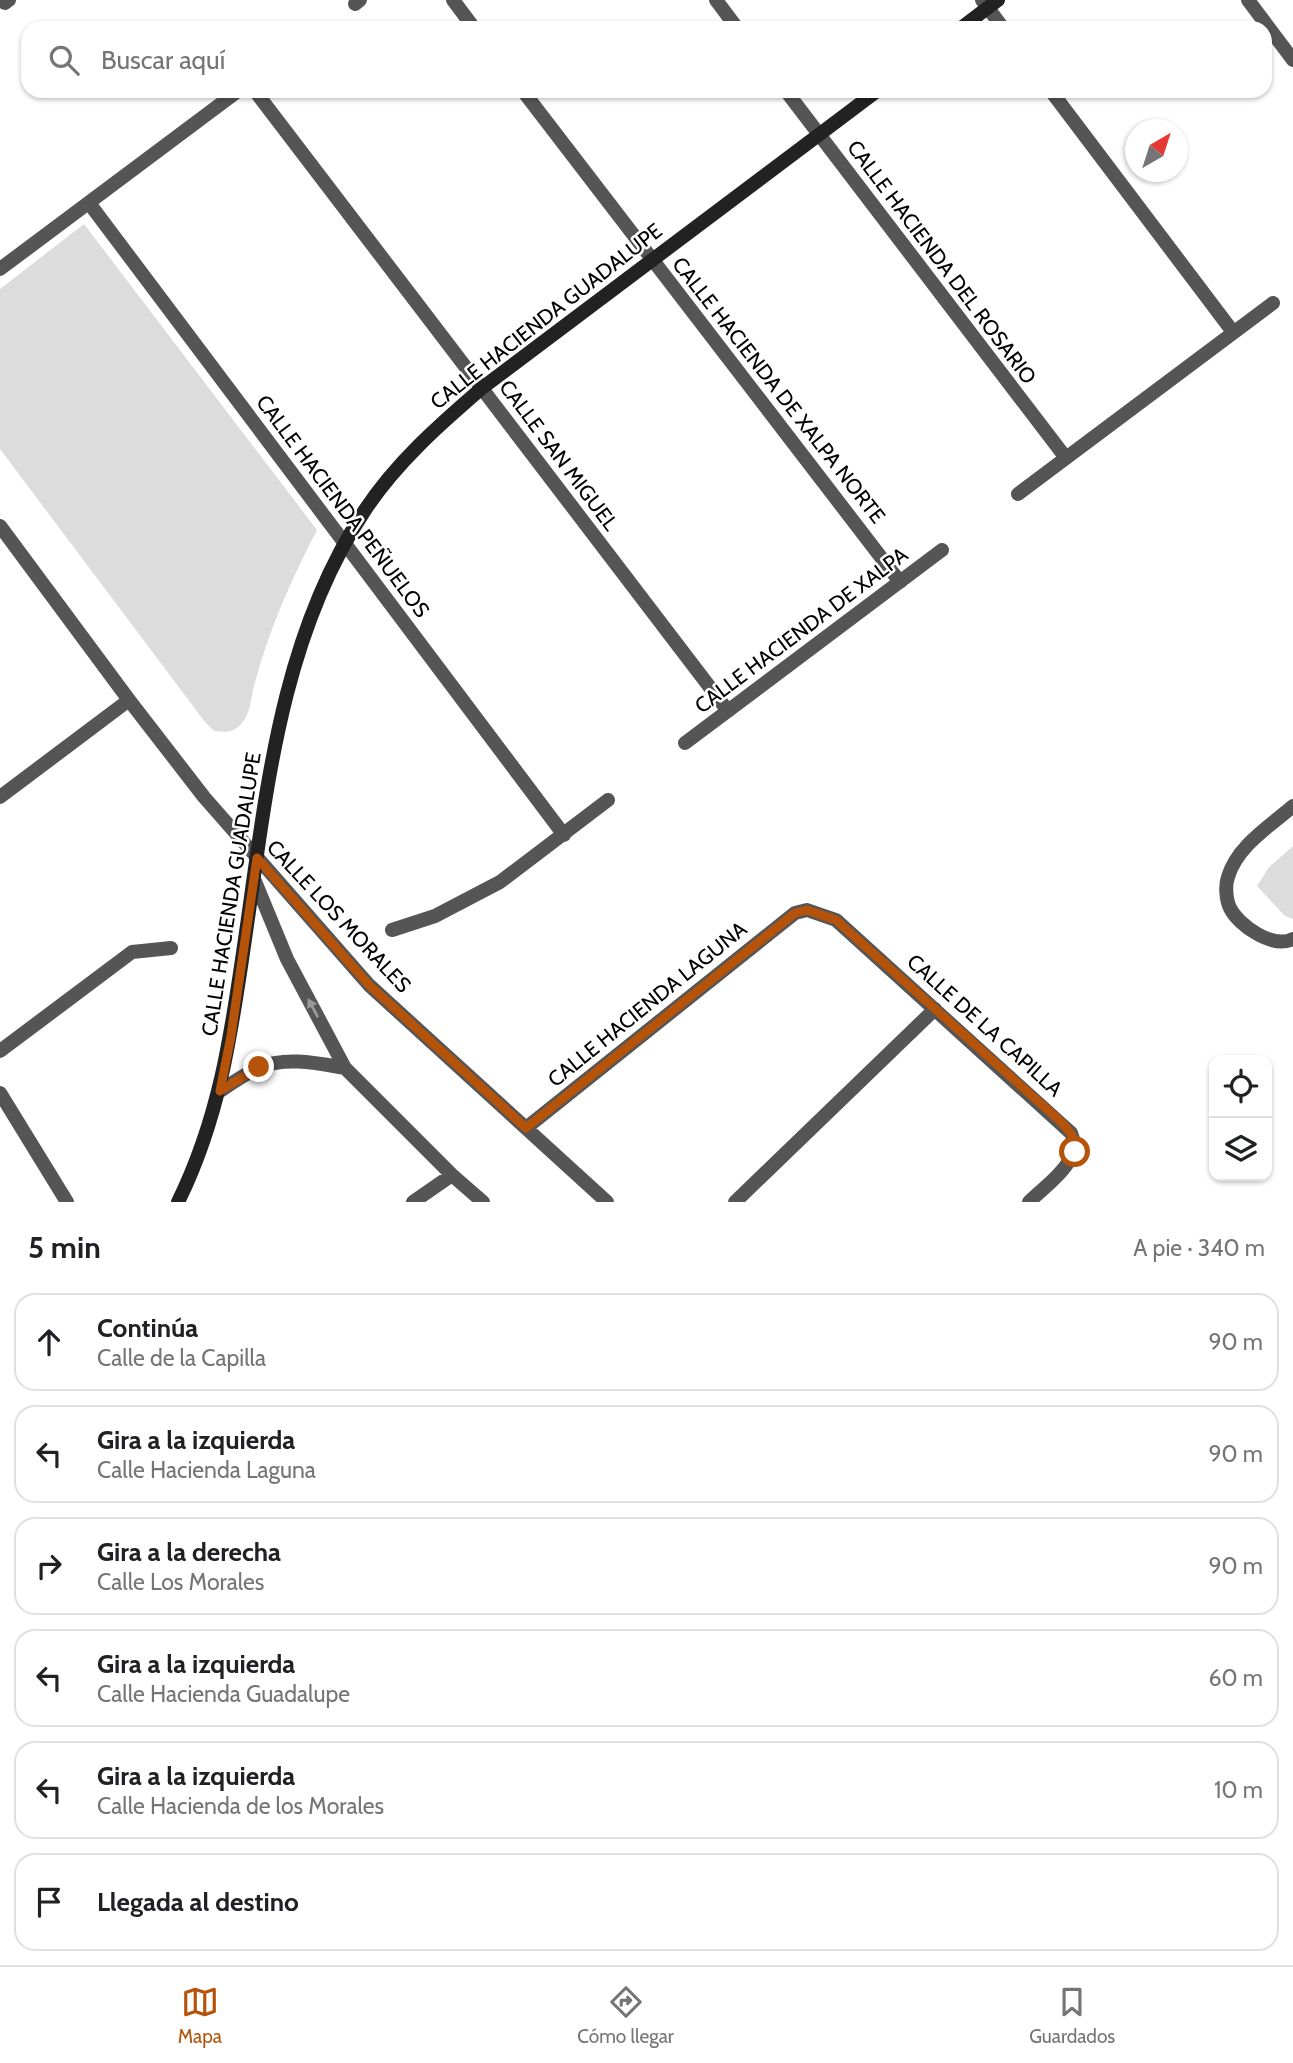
<!DOCTYPE html>
<html lang="es">
<meta charset="utf-8">
<style>
:root{--surface:#fff;--page:#f6f6f6;--text:#202124;--muted:#757577;--line:#e0e0e0;--accent:#b45309}
body{margin:0;font-family:Cabin,sans-serif;background:var(--page);color:var(--text)}
.controls{position:absolute;right:21px;bottom:21px;display:grid;overflow:hidden;border-radius:14px;box-shadow:0 2px 5px #0004}
.controls button{width:63px;height:63px;display:grid;place-items:center;padding:0;border:0;border-bottom:2px solid var(--line);background:var(--surface);color:var(--text);font:35px sans-serif}
.compass{position:absolute;left:1125px;top:119px;width:63px;height:63px;border-radius:50%;background:var(--surface);box-shadow:0 2px 5px #0004;rotate:39deg}
.stop{position:absolute;width:21px;height:21px;margin:-16px;border:5px solid #b45309;border-radius:50%;background:#fff}
.stop.end{background:#b45309;border-color:#fff;box-shadow:0 2px 7px #0008}
.list{margin:0;padding:0;list-style:none}
h2{display:flex;justify-content:space-between;align-items:center;height:91px;margin:0;padding:0 28px;font-size:30px}
h2 small{font-size:23px;font-weight:400;color:var(--muted)}
.list li{display:grid;grid-template-columns:46px 1fr auto;gap:21px;align-items:center;box-sizing:border-box;height:98px;margin:0 14px 14px;padding:0 14px;border:2px solid var(--line);border-radius:21px}
.list b{display:block;font-size:26px;white-space:nowrap}
.list p{margin:0;font-size:23px;white-space:nowrap;color:var(--muted)}
.list em{font-size:23px;font-style:normal;color:var(--muted)}
.icon{flex:none;width:38px;height:38px;fill:none;stroke:currentColor;stroke-width:2;stroke-linecap:round;stroke-linejoin:round}
.map{position:relative;flex:none;width:1293px;height:1202px;overflow:hidden}
.search{position:absolute;background:var(--surface);box-shadow:0 2px 5px #0004;left:21px;right:21px;top:21px;height:77px;display:flex;align-items:center;gap:18px;box-sizing:border-box;padding:0 24px;border-radius:21px;color:var(--muted);font-size:26px}
.sheet{height:763px;background:var(--surface)}
nav{display:flex;justify-content:space-around;align-items:center;box-sizing:border-box;height:98px;border-top:2px solid var(--line);background:var(--surface);font-size:19px;color:var(--muted)}
nav a{display:grid;justify-items:center;gap:4px}
nav .on{color:var(--accent)}
.map>svg:first-child{display:block}
.green{fill:#dcdcdc}
.lines{fill:none;stroke-linecap:round;stroke-linejoin:round}
.street{stroke:#555;stroke-width:14}
.secondary{stroke:#222;stroke-width:14}
.oneway{fill:#999}
.route{stroke:#b45309;stroke-width:9}
.labels{text-anchor:middle;dominant-baseline:central;stroke-width:5;stroke-linejoin:round;paint-order:stroke}
.street-label{font-size:21px;fill:#000;stroke:#fff}
</style>
<div class="map">
<svg width="1293" height="1202" viewBox="0 0 1293 1202">
<rect width="100%" height="100%" fill="#fff"/>
<!-- green -->
<path class="green" d="M 84,224 L 317,530 C 291,580 268,632 254,686 C 251,698 250,718 239,726 C 232,733 223,732 214,731 L 205,722 L 0,449 L 0,289 Z
M 1293,846 L 1293,919 L 1285,916 L 1257,886 L 1269,867 Z"/>
<g class="lines">
<!-- street -->
<path class="street" d="M 3,0 L 5,3 L 9,0
M 453,0 L 474,28
M 716,0 L 737,28
M 982,0 L 1003,28
M 1248,0 L 1293,60
M 355,4 L 360,0
M 255,91 L 728,711
M 523,91 L 900,582
M 786,91 L 1066,458
M 1051,91 L 1233,332
M 89,203 L 564,835
M 0,269 L 238,91
M 1018,494 L 1273,303
M 0,526 L 129,700 L 204,797 L 369,985 L 607,1202
M 685,743 L 942,550
M 0,797 L 129,700
M 1293,806 C 1270,826 1237,846 1228,877 C 1225,885 1226,900 1230,908 C 1239,926 1273,949 1293,939
M 254,879 L 287,959 L 345,1068 L 452,1175 L 483,1202
M 392,930 L 435,916 L 500,882 L 608,800
M 0,1051 L 132,952 L 171,948
M 220,1091 C 232,1083 245,1074 258,1068 C 285,1056 317,1063 345,1068
M 0,1093 L 67,1202
M 526,1128 L 795,913 L 807,910 L 836,920 L 1071,1133 C 1084,1161 1047,1184 1029,1202
M 413,1202 L 452,1175
M 735,1202 L 935,1009"/>
<!-- secondary -->
<path class="secondary" d="M 961,28 L 998,0
M 178,1202 C 219,1119 231,1036 244,946 C 266,797 279,639 365,510 C 396,463 439,425 482,388 L 877,91"/>
</g>
<!-- one-way arrows -->
<defs><path id="oneway-solid" d="M-6-.8H1V-3.2L6.5 0L1 3.2V.8H-6Z" transform="scale(1.75)"/></defs>
<use class="oneway" href="#oneway-solid" transform="translate(313 1008) rotate(-118)"/>
<g class="lines">
<!-- route -->
<path class="route" d="M 259,1067 L 220,1091 L 231,1036 L 257,858 L 369,985 L 526,1128 L 795,913 L 807,910 L 836,920 L 1059,1120 C 1069,1130 1076,1137 1075,1152"/>
</g>
<g class="labels">
<!-- street labels -->
<g class="street-label">
<text transform="translate(942 262) rotate(53)">CALLE HACIENDA DEL ROSARIO</text>
<text transform="translate(546 316) rotate(-38)">CALLE HACIENDA GUADALUPE</text>
<text transform="translate(779 390) rotate(52)">CALLE HACIENDA DE XALPA NORTE</text>
<text transform="translate(559 455) rotate(53)">CALLE SAN MIGUEL</text>
<text transform="translate(343 506) rotate(53)">CALLE HACIENDA PEÑUELOS</text>
<text transform="translate(801 630) rotate(-37)">CALLE HACIENDA DE XALPA</text>
<text transform="translate(231 894) rotate(-81)">CALLE HACIENDA GUADALUPE</text>
<text transform="translate(339 916) rotate(47)">CALLE LOS MORALES</text>
<text transform="translate(647 1004) rotate(-39)">CALLE HACIENDA LAGUNA</text>
<text transform="translate(985 1025) rotate(42)">CALLE DE LA CAPILLA</text>
</g>
</g>
</svg>
<div class="controls">
<button><svg class="icon" aria-label="locate" viewBox="0 0 24 24"><circle cx="12" cy="12" r="6"/><path d="M12 2v4M12 18v4M2 12h4M18 12h4"/></svg></button>
<button><svg class="icon" aria-label="layers" viewBox="0 0 24 24"><path d="M12 4l9 5-9 5-9-5zM3 14l9 5 9-5"/></svg></button>
</div>
<svg class="compass" viewBox="-18 -18 36 36"><path d="M0-13l5 13h-10z" fill="#e53935"/><path d="M0 13l5-13h-10z" fill="#757577"/></svg>
<div class="stop" style="left:1075px;top:1152px"></div>
<div class="stop end" style="left:259px;top:1067px"></div>
<div class="search"><svg class="icon" aria-label="search" viewBox="0 0 24 24"><circle cx="10" cy="10" r="6"/><path d="M15 15l6 6"/></svg>Buscar aquí</div>
</div>
<section class="sheet">
<h2>5 min<small>A pie · 340 m</small></h2>
<ul class="list">
<li><svg class="icon" aria-label="ahead" viewBox="0 0 24 24"><path d="M12 20V5M6 11l6-6 6 6"/></svg><div><b>Continúa</b><p>Calle de la Capilla</p></div><em>90 m</em></li>
<li><svg class="icon" aria-label="left" viewBox="0 0 24 24"><path d="M17 20v-9H6M10 6l-5 5 5 5"/></svg><div><b>Gira a la izquierda</b><p>Calle Hacienda Laguna</p></div><em>90 m</em></li>
<li><svg class="icon" aria-label="right" viewBox="0 0 24 24"><path d="M7 20v-9h11M14 6l5 5-5 5"/></svg><div><b>Gira a la derecha</b><p>Calle Los Morales</p></div><em>90 m</em></li>
<li><svg class="icon" aria-label="left" viewBox="0 0 24 24"><path d="M17 20v-9H6M10 6l-5 5 5 5"/></svg><div><b>Gira a la izquierda</b><p>Calle Hacienda Guadalupe</p></div><em>60 m</em></li>
<li><svg class="icon" aria-label="left" viewBox="0 0 24 24"><path d="M17 20v-9H6M10 6l-5 5 5 5"/></svg><div><b>Gira a la izquierda</b><p>Calle Hacienda de los Morales</p></div><em>10 m</em></li>
<li><svg class="icon" aria-label="arrive" viewBox="0 0 24 24"><path d="M6 21V4h12l-3 4 3 4H6"/></svg><div><b>Llegada al destino</b></div></li>
</ul>
</section>
<nav>
<a class="on"><svg class="icon" aria-label="map" viewBox="0 0 24 24"><path d="M3 6l6-2 6 2 6-2v14l-6 2-6-2-6 2zM9 4v14M15 6v14"/></svg>Mapa</a>
<a><svg class="icon" aria-label="directions" viewBox="0 0 24 24"><path d="M12 3l9 9-9 9-9-9zM9 14v-3h6M13 9l2 2-2 2"/></svg>Cómo llegar</a>
<a><svg class="icon" aria-label="saved" viewBox="0 0 24 24"><path d="M7 4h10v16l-5-4-5 4z"/></svg>Guardados</a>
</nav>
